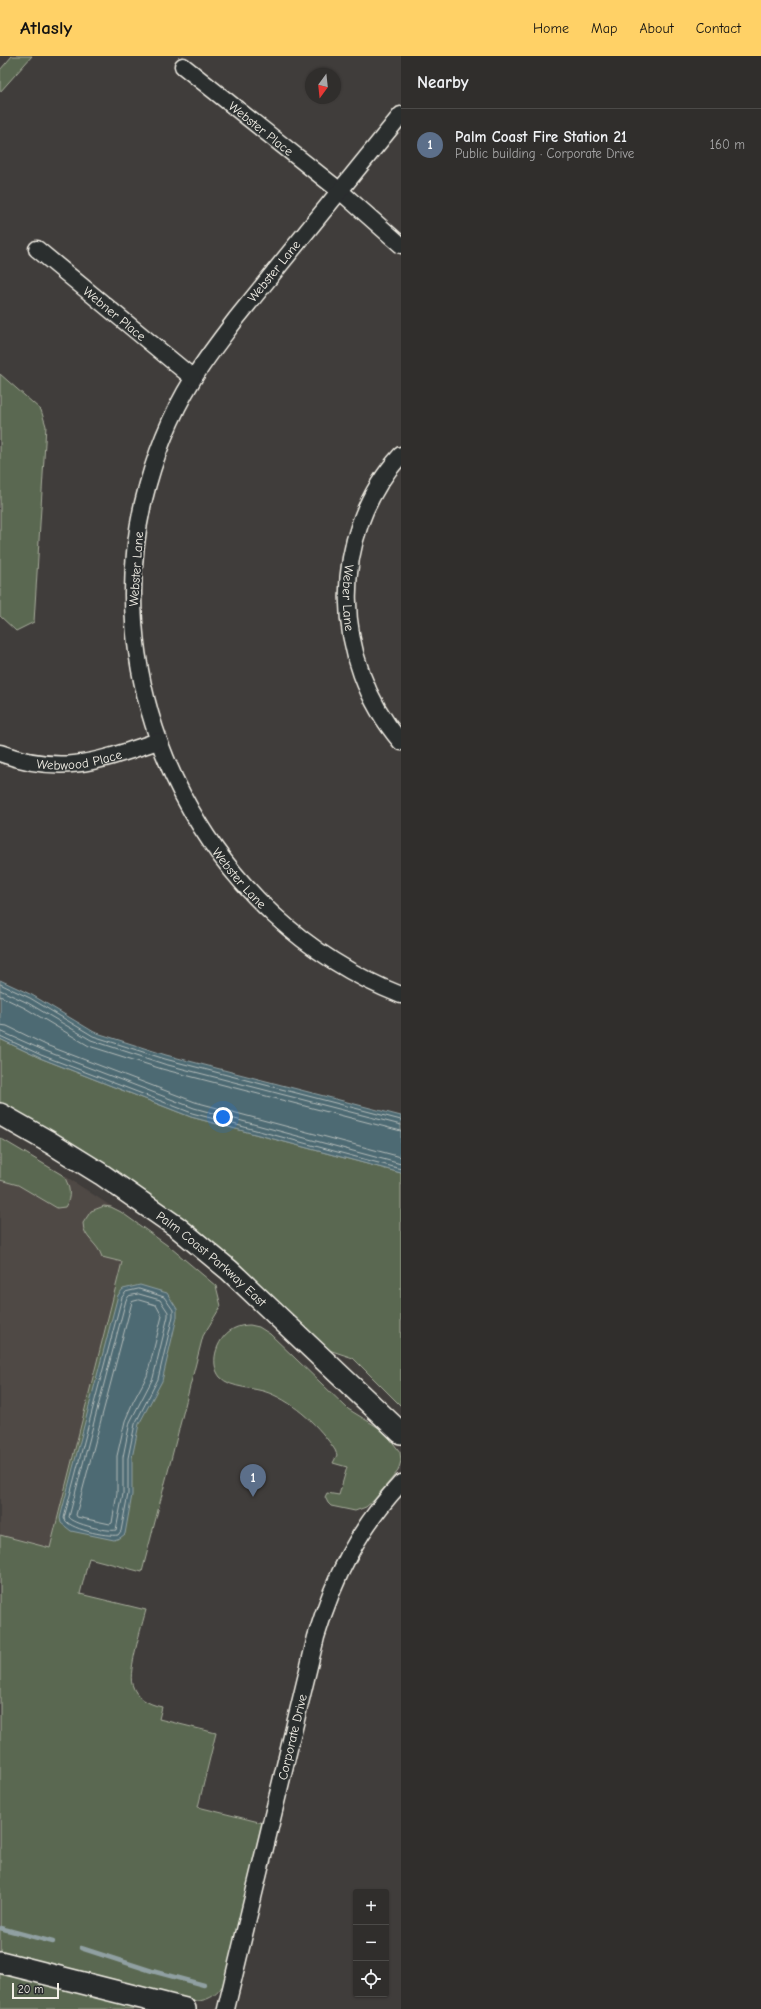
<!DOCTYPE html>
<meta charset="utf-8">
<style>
:root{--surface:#302e2c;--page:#383634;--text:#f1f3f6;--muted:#a8a8a9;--line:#4b4a48;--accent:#ffd166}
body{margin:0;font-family:"Comic Neue",sans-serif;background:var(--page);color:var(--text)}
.controls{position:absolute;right:12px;bottom:12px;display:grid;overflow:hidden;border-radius:4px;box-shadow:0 1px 3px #0004}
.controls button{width:36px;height:36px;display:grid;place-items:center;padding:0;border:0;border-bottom:1px solid var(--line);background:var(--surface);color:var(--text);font:20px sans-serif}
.compass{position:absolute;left:305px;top:12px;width:36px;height:36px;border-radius:50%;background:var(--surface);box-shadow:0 1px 3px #0004;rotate:195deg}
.scale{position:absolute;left:12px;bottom:10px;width:47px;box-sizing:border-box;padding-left:4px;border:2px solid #f4f1e8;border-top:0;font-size:11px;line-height:14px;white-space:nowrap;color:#f4f1e8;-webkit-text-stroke:3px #2a2d2e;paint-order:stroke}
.you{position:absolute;left:223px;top:1061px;width:14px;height:14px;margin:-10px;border:3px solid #fff;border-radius:50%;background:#1a73e8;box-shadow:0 0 0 6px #1a73e833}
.badge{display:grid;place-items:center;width:26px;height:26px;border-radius:50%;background:var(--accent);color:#fff;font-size:13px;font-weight:700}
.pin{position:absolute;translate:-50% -33px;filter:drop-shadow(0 1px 2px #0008)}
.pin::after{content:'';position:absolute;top:21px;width:14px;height:12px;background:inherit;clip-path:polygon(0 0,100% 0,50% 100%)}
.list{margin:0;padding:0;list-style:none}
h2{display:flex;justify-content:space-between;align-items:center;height:52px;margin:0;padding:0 16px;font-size:17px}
h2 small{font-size:13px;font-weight:400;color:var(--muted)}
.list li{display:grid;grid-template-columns:26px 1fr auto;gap:12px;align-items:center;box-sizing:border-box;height:72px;padding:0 16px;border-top:1px solid var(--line)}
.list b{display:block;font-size:15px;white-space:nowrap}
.list p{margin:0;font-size:13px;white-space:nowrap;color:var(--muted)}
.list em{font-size:13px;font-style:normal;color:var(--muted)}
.icon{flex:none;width:22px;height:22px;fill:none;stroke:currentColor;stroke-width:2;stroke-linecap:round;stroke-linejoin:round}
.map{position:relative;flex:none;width:401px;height:1953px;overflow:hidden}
header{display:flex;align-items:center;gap:24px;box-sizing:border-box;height:56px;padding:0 20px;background:var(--accent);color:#111}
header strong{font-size:19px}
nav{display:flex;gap:22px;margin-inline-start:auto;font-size:14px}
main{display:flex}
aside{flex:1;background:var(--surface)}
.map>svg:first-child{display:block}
.built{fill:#4f4844}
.green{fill:#5a6851;stroke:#a7ac9c}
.water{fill:#4e6a73;stroke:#90a0a2}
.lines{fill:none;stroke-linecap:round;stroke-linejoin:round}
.shore{stroke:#b2bbb9;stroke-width:1}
.stream{stroke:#90a0a2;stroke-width:4.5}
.minor-casing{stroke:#f4f1e8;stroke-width:19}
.major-casing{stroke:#f4f1e8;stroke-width:24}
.minor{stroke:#2a2d2e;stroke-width:16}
.major{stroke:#2a2d2e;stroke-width:21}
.labels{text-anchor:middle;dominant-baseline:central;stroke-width:4;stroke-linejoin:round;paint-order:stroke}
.street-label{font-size:13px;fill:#f4f1e8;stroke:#2a2d2e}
</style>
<header>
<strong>Atlasly</strong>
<nav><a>Home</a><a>Map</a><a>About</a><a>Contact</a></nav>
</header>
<main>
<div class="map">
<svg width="401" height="1953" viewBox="0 0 401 1953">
<rect width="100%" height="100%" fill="#403d3b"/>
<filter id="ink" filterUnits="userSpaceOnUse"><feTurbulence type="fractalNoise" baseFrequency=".025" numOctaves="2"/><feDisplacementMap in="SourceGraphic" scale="8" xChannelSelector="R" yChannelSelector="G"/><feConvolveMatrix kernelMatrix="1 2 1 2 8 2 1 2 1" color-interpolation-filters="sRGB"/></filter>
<g filter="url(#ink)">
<!-- built -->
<path class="built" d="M 0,1082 L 59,1116 L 132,1164 L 50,1492 L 0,1479 Z"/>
<!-- green -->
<path class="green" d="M 12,0 L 32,0 L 0,36 L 0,14 Z
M 0,318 L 41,354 L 46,370 L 34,566 L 16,575 L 0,560 Z
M 0,983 L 40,1002 L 191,1061 L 401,1117 L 401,1350 L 353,1302 L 326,1293 L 261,1229 L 205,1181 L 0,1049 Z
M 0,1082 L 64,1120 C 70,1131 72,1141 65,1151 L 57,1152 L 18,1129 L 0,1124 Z
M 104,1150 L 111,1151 L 121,1156 L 171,1192 L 216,1230 L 221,1250 L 203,1280 L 142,1516 L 89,1502 L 80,1538 L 146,1554 C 142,1569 128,1615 132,1628 C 136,1642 148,1648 162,1651 L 159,1663 L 216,1677 L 198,1751 L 263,1767 L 225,1925 C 217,1942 206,1945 188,1946 L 0,1898 L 0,1479 L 50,1492 L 122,1206 L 102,1201 C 98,1187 83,1182 83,1167 L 91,1155 Z
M 250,1269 L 259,1271 L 270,1278 L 348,1353 L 384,1375 L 400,1396 L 401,1405 L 398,1415 L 374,1444 L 366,1451 L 355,1455 L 331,1450 L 328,1447 L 325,1441 L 327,1437 L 339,1439 L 347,1411 L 333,1407 L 337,1399 L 335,1394 C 320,1371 295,1347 269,1337 C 255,1331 231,1333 220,1321 C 208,1306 218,1279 235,1272 C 239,1270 245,1269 250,1269 Z
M 0,1916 L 148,1953 L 0,1953 Z"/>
<!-- water -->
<path class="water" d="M 0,924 L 32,939 L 94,976 L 166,999 L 401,1060 L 401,1117 L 191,1061 L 40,1002 L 0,983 Z
M 140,1229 L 167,1237 L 177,1253 L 177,1261 L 162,1325 L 139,1368 L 132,1402 L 132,1439 L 125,1478 L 120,1482 L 114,1484 L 71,1475 L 61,1467 L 60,1462 L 118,1239 L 123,1233 Z"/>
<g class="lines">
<!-- shore -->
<path class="shore" d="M 0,928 L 30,942 L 93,980 L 165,1003 L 401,1064
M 0,934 L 28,947 L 91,984 L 164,1008 L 401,1069
M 0,940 L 25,952 L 89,990 L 162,1013 L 401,1075
M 0,969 L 7,970 L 46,989 L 195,1046 L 401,1101
M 0,975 L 43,994 L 194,1052 L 401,1108
M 0,980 L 41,999 L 192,1057 L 401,1113
M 139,1233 L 164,1241 L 173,1254 L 173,1260 L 158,1323 L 135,1368 L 128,1402 L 128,1438 L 121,1475 L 118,1479 C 107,1481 67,1473 64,1462 L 122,1241 L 126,1236 Z
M 139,1238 L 160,1244 L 168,1256 L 168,1260 L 153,1322 L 130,1366 L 123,1401 L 123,1438 L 116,1474 C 108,1476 73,1468 69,1461 L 126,1244 L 129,1240 Z
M 139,1244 L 156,1249 L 162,1260 L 147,1320 L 133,1346 L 125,1365 L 117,1400 L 117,1437 L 112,1467 L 110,1468 L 77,1461 L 76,1459 L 132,1246 Z"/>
<!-- stream -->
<path class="stream" d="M 0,1872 L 53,1886
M 81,1892 L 152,1915 L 204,1929"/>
<!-- minor casing -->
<g class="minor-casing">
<g id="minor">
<path id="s1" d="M 183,10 L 340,135 L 401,189"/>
<path id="s2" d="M 401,59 L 236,263 C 221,283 206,302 193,323 C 170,360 153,405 143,447 C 98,647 209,864 401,939"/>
<path id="s3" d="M 37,193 L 193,322"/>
<path id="s4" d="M 401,399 C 328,479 332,605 401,686"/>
<path id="s5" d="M 0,697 C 62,720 99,705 158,685"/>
<path id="s6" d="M 226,1953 L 316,1581 C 334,1521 358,1473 401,1427"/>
</g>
</g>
<!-- major casing -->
<g class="major-casing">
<g id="major">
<path id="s7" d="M 0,1058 L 51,1087 L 101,1118 L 177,1171 L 229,1214 L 401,1377"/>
<path d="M 0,1906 L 185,1953"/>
</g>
</g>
<!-- minor -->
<use href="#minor" class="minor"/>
<!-- major -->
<use href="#major" class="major"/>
</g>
</g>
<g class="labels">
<!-- street labels -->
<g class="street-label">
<text stroke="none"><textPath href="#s1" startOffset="100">Webster Place</textPath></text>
<text transform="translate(274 215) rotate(-51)">Webster Lane</text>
<text stroke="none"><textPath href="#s3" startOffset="101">Webner Place</textPath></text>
<text transform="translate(136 513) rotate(-86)">Webster Lane</text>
<text stroke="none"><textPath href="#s4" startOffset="156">Weber Lane</textPath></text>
<text stroke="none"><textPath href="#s5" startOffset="81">Webwood Place</textPath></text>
<text stroke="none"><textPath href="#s2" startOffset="872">Webster Lane</textPath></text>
<text stroke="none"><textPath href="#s7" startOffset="257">Palm Coast Parkway East</textPath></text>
<text stroke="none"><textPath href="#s6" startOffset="280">Corporate Drive</textPath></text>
</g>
</g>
</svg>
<div class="controls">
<button>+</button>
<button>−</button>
<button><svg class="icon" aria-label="locate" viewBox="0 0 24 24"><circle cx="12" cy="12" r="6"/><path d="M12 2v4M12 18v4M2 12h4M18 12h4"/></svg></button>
</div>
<svg class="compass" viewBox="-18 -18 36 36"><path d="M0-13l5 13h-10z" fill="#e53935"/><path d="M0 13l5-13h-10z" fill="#a8a8a9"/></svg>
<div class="scale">20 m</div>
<div class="you"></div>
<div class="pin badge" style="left:253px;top:1441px;background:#5c6f8a">1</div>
</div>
<aside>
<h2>Nearby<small></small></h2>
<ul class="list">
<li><span class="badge" style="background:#5c6f8a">1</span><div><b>Palm Coast Fire Station 21</b><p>Public building · Corporate Drive</p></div><em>160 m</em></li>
</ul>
</aside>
</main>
